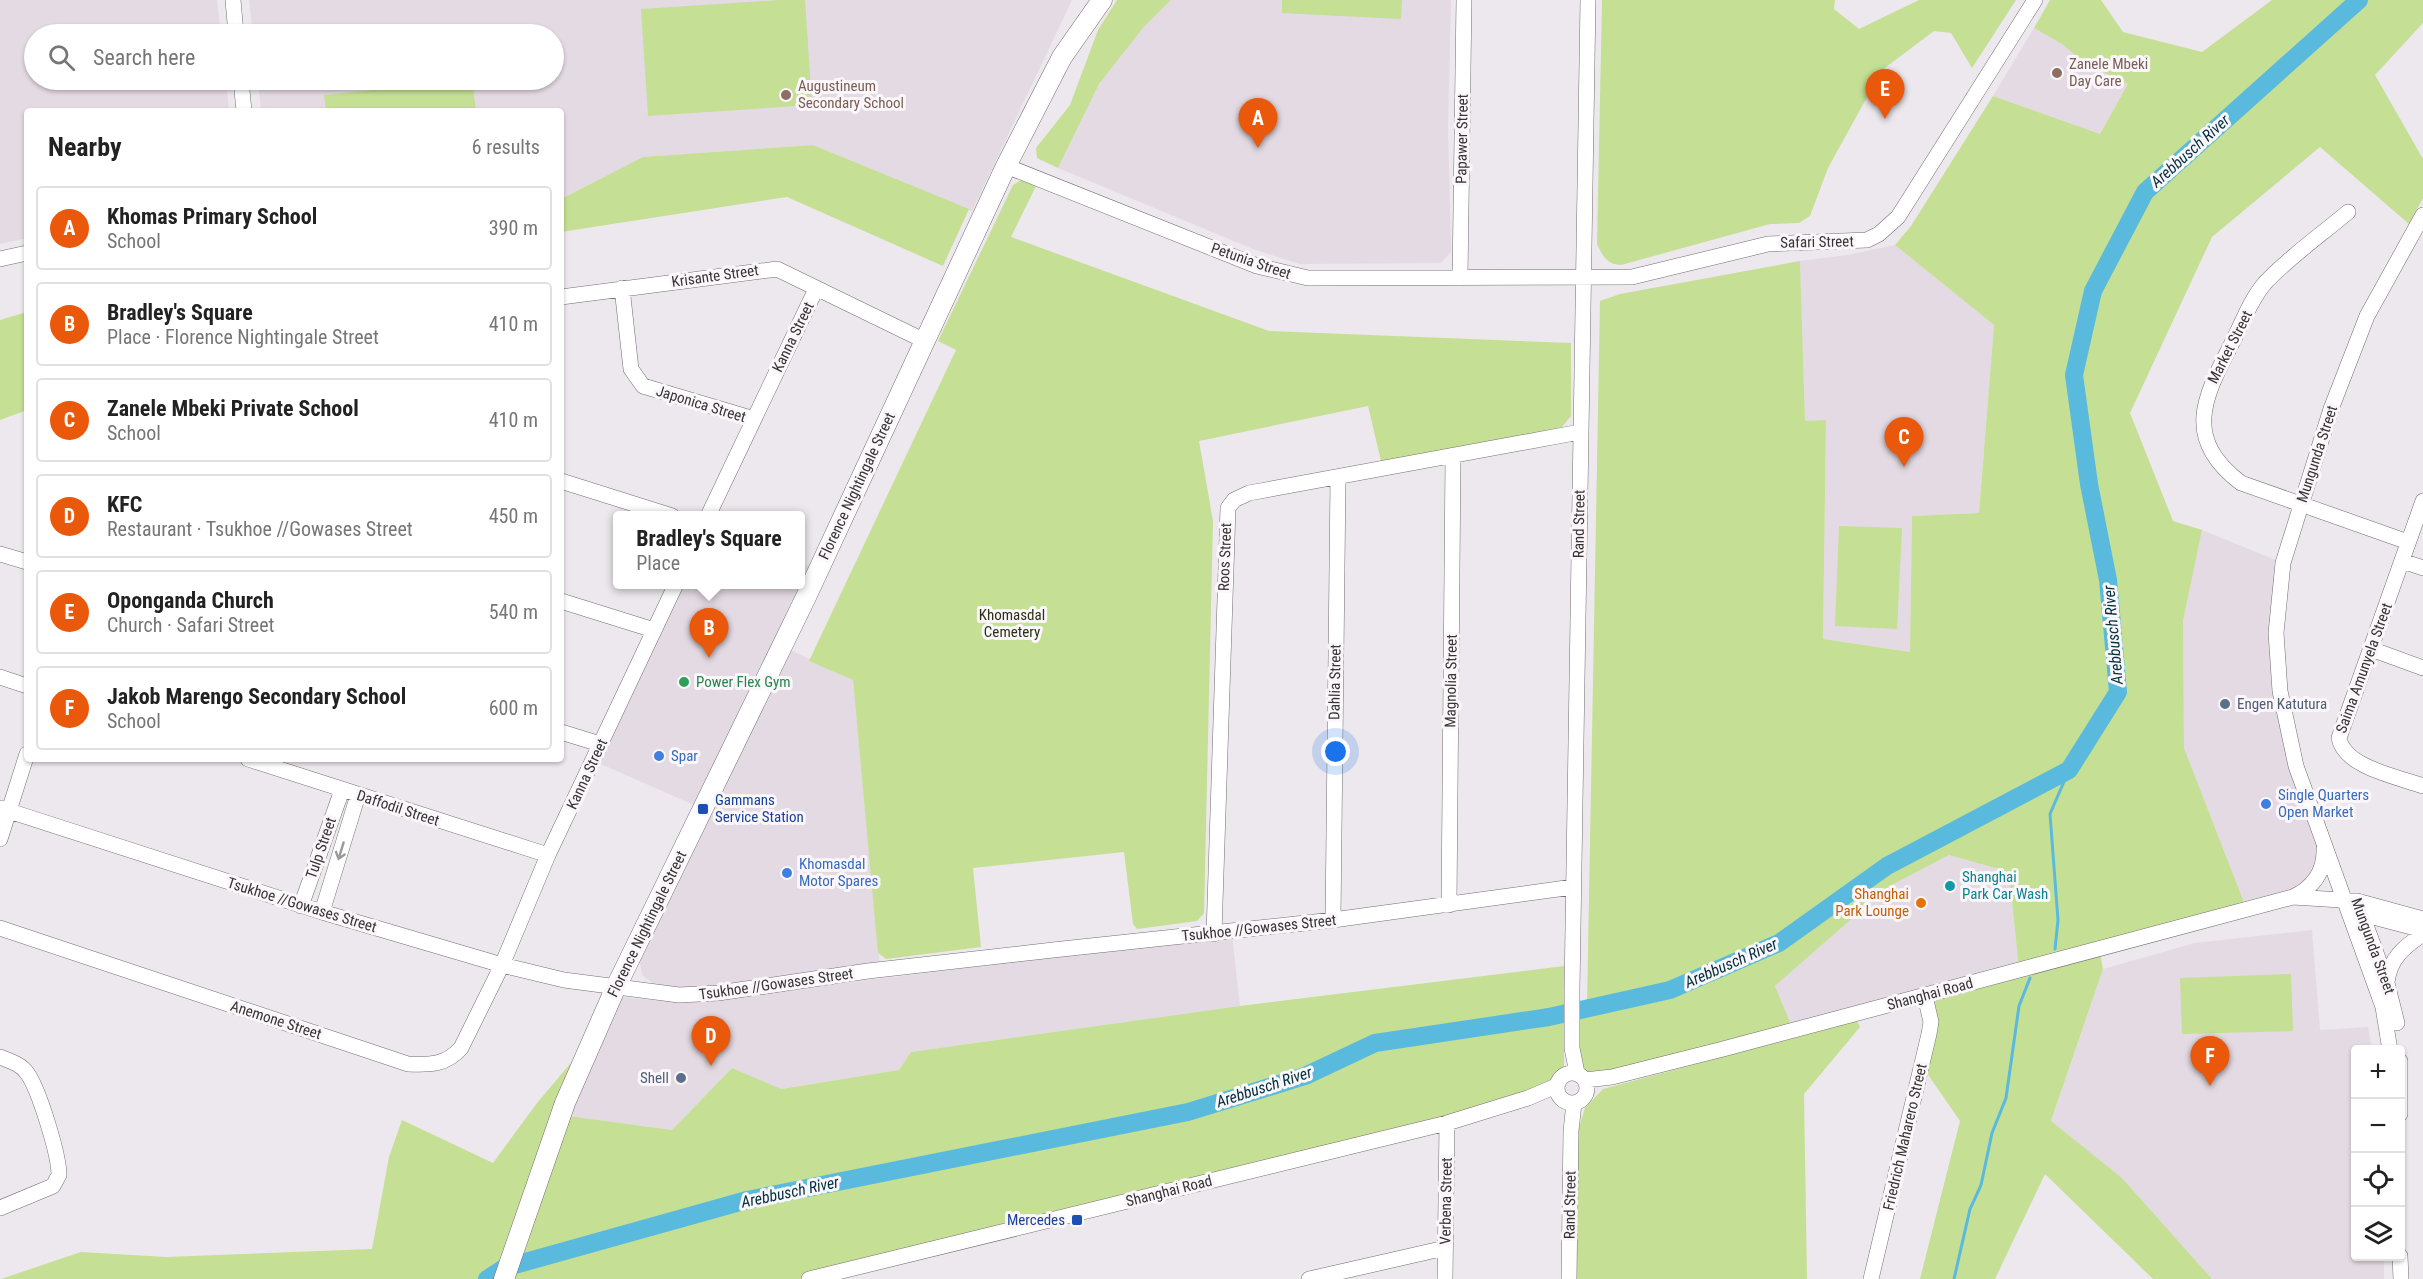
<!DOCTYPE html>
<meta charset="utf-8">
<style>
:root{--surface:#fff;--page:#f6f6f6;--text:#222;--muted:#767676;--line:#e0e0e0;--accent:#ea580c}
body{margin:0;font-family:"Roboto Condensed",sans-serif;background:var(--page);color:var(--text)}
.controls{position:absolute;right:18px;bottom:18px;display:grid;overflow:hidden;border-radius:6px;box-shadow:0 2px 4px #0004}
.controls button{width:54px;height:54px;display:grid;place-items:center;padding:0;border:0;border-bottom:2px solid var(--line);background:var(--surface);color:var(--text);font:30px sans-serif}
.you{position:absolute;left:1336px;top:752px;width:21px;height:21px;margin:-15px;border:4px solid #fff;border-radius:50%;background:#1a73e8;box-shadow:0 0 0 9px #1a73e833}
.badge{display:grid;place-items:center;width:39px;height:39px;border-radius:50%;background:var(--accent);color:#fff;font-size:20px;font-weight:700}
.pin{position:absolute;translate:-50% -50px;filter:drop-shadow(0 2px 3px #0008)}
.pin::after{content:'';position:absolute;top:32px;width:21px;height:18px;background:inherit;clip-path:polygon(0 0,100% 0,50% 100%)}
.popup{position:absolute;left:613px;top:511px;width:192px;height:78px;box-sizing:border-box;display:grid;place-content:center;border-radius:6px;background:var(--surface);filter:drop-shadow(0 2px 4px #0005);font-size:20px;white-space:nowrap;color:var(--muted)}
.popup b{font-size:22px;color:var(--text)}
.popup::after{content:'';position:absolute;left:50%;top:100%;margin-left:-12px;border:12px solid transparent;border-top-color:var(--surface)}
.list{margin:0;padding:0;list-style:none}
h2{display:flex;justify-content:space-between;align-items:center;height:78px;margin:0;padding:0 24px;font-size:26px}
h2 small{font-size:20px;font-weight:400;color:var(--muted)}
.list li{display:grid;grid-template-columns:39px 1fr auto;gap:18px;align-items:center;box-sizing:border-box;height:84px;margin:0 12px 12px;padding:0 12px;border:2px solid var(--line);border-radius:6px}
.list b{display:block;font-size:22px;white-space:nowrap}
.list p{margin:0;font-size:20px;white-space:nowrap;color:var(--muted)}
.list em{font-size:20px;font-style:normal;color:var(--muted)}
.icon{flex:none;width:33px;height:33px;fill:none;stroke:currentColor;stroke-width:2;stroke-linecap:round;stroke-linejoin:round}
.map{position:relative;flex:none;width:2423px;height:1279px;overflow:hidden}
.search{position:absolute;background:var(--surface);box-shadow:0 2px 4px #0004;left:24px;top:24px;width:540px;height:66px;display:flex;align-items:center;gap:15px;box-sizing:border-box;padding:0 21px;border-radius:33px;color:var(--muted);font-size:22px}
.panel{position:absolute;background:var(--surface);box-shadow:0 2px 4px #0004;left:24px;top:108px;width:540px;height:654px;border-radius:6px}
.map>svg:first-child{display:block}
.built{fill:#e4dae3}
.green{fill:#c5df94;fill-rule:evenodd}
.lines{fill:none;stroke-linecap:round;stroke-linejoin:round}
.stream{stroke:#59bade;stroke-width:3}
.river{stroke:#59bade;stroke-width:18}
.minor-casing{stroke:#736e73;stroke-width:16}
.major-casing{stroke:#736e73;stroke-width:21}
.minor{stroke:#fff;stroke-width:15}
.major{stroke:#fff;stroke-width:20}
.oneway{stroke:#9a9a9a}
.education-dot{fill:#8d6e63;stroke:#fbf6fa;stroke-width:2}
.leisure-dot{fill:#2e9e5b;stroke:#fbf6fa;stroke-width:2}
.service-dot{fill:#5c6f8a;stroke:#fbf6fa;stroke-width:2}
.shop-dot{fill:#3f7fe0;stroke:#fbf6fa;stroke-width:2}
.transit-dot{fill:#1a4fb4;stroke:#fbf6fa;stroke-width:2}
.culture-dot{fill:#0f9aa8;stroke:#fbf6fa;stroke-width:2}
.food-dot{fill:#e8710a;stroke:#fbf6fa;stroke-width:2}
.labels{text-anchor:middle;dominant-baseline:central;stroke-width:6;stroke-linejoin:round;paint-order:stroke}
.education-label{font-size:15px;fill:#785e54;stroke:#fbf6fa;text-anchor:start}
.street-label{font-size:15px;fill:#363435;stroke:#fbf6fa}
.park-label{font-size:15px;fill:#293313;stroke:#fbf6fa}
.leisure-label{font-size:15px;fill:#27864d;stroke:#fbf6fa;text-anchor:start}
.service-label{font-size:15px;fill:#4e5e75;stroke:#fbf6fa;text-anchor:start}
.shop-label{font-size:15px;fill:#366cbe;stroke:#fbf6fa;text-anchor:start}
.transit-label{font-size:15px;fill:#164399;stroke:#fbf6fa;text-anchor:start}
.culture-label{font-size:15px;fill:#0d838f;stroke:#fbf6fa;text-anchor:start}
.food-label{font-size:15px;fill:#c56008;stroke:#fbf6fa;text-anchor:end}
.water-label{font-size:16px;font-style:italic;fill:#002f3d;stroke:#fbf6fa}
</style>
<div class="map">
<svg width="2423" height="1279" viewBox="0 0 2423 1279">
<rect width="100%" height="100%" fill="#ede8ed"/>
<!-- built -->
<path class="built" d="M 0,0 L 217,0 L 221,34 L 34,34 L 34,80 L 226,80 L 229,111 L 27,111 L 27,238 L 0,244 Z
M 249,0 L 1072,0 L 972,211 L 813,145 L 643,157 L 561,199 L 561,111 L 261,111 L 258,80 L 554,80 L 554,34 L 253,34 Z
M 1171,0 L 1451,0 L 1448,128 L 1451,252 L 1441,263 L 1300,264 L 1253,249 L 1058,168 L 1099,84 L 1143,28 Z
M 2034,28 L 2062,44 L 2085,63 L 2129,84 L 2100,134 L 1993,96 Z
M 1895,245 L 1994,325 L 1979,513 L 1912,516 L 1910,652 L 1823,639 L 1826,420 L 1805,421 L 1800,261 L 1847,255 Z
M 2202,530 L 2283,563 L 2277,673 L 2324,839 L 2312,884 L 2247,910 L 2184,748 L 2183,621 Z
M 801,563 L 818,570 L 782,646 L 853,680 L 880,966 L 709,989 L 655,985 L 642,975 L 640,961 L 703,809 L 594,761 L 676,585 L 801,584 Z
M 1949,855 L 2009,872 L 2019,970 L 1793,1029 L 1775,986 L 1888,887 Z
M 2312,930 L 2320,1030 L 2368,1027 L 2372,1049 L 2356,1050 L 2356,1256 L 2384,1257 L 2384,1279 L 2212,1279 L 2122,1178 L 2051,1122 L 2103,969 L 2195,943 Z
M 1232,935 L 1240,1006 L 911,1052 L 899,1070 L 780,1089 L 732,1068 L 672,1130 L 561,1115 L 622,997 L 683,1003 Z"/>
<!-- green -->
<path class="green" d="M 781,0 L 805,0 L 812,105 L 648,116 L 641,9 Z
M 1117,0 L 1171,0 L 1143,28 L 1099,84 L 1058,168 L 1037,158 L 1036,148 L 1070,105 L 1098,30 Z
M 1282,0 L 1402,0 L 1401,19 L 1282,13 Z
M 1602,0 L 1835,0 L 1834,9 L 1859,29 L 1919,0 L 2016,0 L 1972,68 L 1951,33 L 1934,31 L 1882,70 L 1828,168 L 1810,216 L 1799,223 L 1770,224 L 1621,265 C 1606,264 1603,256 1597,244 Z
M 2050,0 L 2101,0 L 2123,32 L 2202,52 L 2272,0 L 2423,0 L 2423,23 L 2375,75 L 2423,159 L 2423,198 L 2409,224 L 2320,147 L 2212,237 L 2130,413 L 2173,521 L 2202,530 L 2183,621 L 2184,748 L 2247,910 L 2099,948 L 2103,969 L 2051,1121 L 2122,1178 L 2212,1279 L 2153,1279 L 2045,1174 L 1995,1279 L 1920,1279 L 1960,1121 L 1922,1066 L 1925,996 L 2019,970 L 2009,872 L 1949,855 L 1888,887 L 1775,986 L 1793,1029 L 1585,1080 L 1573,1012 L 1670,990 L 1779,943 L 1861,884 L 1778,942 L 1666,989 L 1587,1006 L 1600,301 L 1620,294 L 1800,261 L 1805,421 L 1826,420 L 1823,639 L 1910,652 L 1912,516 L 1979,513 L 1994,325 L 1895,245 L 1911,226 L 1993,96 L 2100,134 L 2128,84 L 2085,63 L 2062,44 L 2034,28 ZM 2088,479 L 2108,580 L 2118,692 L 2069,770 L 1906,855 L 2069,770 L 2115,694 L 2106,580 Z
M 472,80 L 476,111 L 326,111 L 324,95 Z
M 813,145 L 969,209 L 943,266 L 787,197 L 561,232 L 561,199 L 643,157 Z
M 1021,180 L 1037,184 L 1011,237 L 1269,331 L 1571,343 L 1571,416 L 1562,427 L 1548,431 L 1381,461 L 1368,406 L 1199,441 L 1213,521 L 1204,913 L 1197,921 L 1137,929 L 1133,924 L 1124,852 L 973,868 L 981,947 L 886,959 L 878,953 L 853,680 L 809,661 L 956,350 L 938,341 L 1013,185 Z
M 27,312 L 27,410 L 0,420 L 0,320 Z
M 1839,526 L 1902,528 L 1897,629 L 1835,626 Z
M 1564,966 L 1564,1074 L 1556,1086 L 1528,1098 L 809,1279 L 1,1279 L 81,1252 L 166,1257 L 372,1249 L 389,1157 L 402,1120 L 493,1163 L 537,1103 L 598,1031 L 561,1115 L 672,1130 L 732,1068 L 781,1089 L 899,1070 L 911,1052 L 1240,1006 Z
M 2291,974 L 2293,1031 L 2182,1034 L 2180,978 Z
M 1857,1021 L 1860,1027 L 1804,1094 L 1807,1279 L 1576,1279 L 1578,1131 L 1585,1108 L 1603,1089 Z"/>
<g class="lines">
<!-- stream -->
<path class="stream" d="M 2055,949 L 2058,920 L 2050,814 L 2069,770
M 1954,1279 L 1970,1209 L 1981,1185 L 1992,1133 L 2006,1098 L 2019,1006 L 2030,978"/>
<!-- river -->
<path class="river" d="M 487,1279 L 504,1268 L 747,1200 L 1188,1112 L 1305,1076 L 1375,1043 L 1549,1017 L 1670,990 L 1779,943 L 1887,866 L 2069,770 L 2118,692 L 2108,580 L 2089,484 L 2074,375 L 2093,291 L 2145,192 L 2359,0"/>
<!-- minor casing -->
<g class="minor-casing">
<path id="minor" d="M 233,0 L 236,34
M 241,80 L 244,111
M 1006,166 L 1257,266 L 1308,278 L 1632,277 L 1768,244 L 1867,240 L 1879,234 L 1898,217 L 2035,0
M 2348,212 C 2321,235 2289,257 2265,283 C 2251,299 2243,321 2234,339 C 2206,394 2180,437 2241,483 L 2408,542
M 0,259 L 27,253
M 1460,278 L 1464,0
M 622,288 L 631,369 L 643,386 L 754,419
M 561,297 L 777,269 L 925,341
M 561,481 L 672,516
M 2423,501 L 2339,738 C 2344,767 2398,777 2423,786
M 708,516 L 816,289
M 0,554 L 27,562
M 2402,561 L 2423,568
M 561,601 L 654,630
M 2371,649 L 2423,668
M 0,677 L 27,686
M 561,732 L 600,744
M 248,759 L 548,855
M 0,808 L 322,912 L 502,965 L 564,980 L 679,995 L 718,993 L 868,971 L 1053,950 L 1333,920 L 1573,887
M 0,839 L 27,754
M 2293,897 C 2314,887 2325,871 2324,848
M 1449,905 L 1453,458
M 301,906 L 342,790
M 2359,906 L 2387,983 L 2397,1023
M 322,912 L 358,795
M 2354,912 L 2423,930
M 1333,920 L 1338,479
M 0,928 L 408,1064 C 430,1065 446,1065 461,1048 L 502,965 L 548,855 L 676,584
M 1214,934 L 1228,508 L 1234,500 L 1249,493 L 1580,432
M 2387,982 C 2390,958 2404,947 2423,934
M 2390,1050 L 2383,1007 L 2296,766 L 2280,691 L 2276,633 L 2283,563 L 2331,409 L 2367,316 L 2423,215
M 0,1057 C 10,1061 21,1064 27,1073 C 39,1089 59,1155 59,1175 L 53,1186 L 0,1208
M 2400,1061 L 2400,1114
M1557 1088a15 15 0 1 1 30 0a15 15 0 1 1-30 0Z
M 1577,1073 L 1572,1048 L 1572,989 L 1588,0
M 1585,1080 L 1612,1077 L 1723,1049 L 2293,897 L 2357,901 L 2423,919
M 2400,1256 L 2401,1279
M 809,1279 L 1447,1123 L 1528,1098 L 1556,1086
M 1309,1279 L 1445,1248
M 1445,1279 L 1447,1123
M 1569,1279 L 1571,1131 L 1574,1103
M 1871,1279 L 1929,1034 L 1931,1022 L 1925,996"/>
</g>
<!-- major casing -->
<g class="major-casing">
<path id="major" d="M 504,1279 L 565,1103 L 615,989 L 806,597 L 1006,166 L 1062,57 L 1102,0"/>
</g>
<!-- minor -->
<use href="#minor" class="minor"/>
<!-- major -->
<use href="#major" class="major"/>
</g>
<!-- one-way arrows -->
<defs><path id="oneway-shaft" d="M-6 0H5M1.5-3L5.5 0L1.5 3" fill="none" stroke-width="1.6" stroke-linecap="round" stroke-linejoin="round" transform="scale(1.5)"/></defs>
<use class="oneway" href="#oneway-shaft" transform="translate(341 851) rotate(107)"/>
<!-- markers -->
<g class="education-dot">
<circle cx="2057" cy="73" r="6"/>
<circle cx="786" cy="95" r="6"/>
</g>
<circle class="leisure-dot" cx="684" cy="682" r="6"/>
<g class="service-dot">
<circle cx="2225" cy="704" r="6"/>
<circle cx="681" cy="1078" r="6"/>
</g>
<g class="shop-dot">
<circle cx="659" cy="756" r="6"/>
<circle cx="2266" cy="804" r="6"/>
<circle cx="787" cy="873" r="6"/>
</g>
<g class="transit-dot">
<rect x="697" y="803" width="12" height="12" rx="3"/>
<rect x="1071" y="1214" width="12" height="12" rx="3"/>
</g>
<circle class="culture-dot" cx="1950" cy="886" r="6"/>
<circle class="food-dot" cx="1921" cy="903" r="6"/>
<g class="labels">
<!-- education labels -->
<g class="education-label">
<text x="2069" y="64">Zanele Mbeki<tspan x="2069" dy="17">Day Care</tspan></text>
<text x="798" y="86">Augustineum<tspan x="798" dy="17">Secondary School</tspan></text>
</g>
<!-- street labels -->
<g class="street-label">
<text transform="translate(1462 139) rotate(-89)">Papawer Street</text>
<text transform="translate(1817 242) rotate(-1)">Safari Street</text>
<text transform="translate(1251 261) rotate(19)">Petunia Street</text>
<text transform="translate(715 276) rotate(-8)">Krisante Street</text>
<text transform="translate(793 337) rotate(-64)">Kanna Street</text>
<text transform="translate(2230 347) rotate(-63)">Market Street</text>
<text transform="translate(701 404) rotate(17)">Japonica Street</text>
<text transform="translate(2317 454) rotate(-72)">Mungunda Street</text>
<text transform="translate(857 486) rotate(-65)">Florence Nightingale Street</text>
<text transform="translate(1579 524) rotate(-89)">Rand Street</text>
<text transform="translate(1225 557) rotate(-88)">Roos Street</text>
<text transform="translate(2364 668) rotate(-70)">Saima Amunyela Street</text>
<text transform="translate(1451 681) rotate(-89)">Magnolia Street</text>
<text transform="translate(1335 682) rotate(-89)">Dahlia Street</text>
<text transform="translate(587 774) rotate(-65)">Kanna Street</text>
<text transform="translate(398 808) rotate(18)">Daffodil Street</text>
<text transform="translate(321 848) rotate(-71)">Tulp Street</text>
<text transform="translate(302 905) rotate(17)">Tsukhoe //Gowases Street</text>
<text transform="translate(647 924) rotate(-64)">Florence Nightingale Street</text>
<text transform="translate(1259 928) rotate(-6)">Tsukhoe //Gowases Street</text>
<text transform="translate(2373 946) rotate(70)">Mungunda Street</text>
<text transform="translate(776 984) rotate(-8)">Tsukhoe //Gowases Street</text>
<text transform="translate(1930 994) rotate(-15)">Shanghai Road</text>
<text transform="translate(276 1020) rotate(18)">Anemone Street</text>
<text transform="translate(1905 1137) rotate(-77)">Friedrich Maharero Street</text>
<text transform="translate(1169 1191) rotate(-14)">Shanghai Road</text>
<text transform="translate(1446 1201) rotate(-89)">Verbena Street</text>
<text transform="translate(1570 1205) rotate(-89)">Rand Street</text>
</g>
<!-- park labels -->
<g class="park-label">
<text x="1012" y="615">Khomasdal<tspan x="1012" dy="17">Cemetery</tspan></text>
</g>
<!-- leisure labels -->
<g class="leisure-label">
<text x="696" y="682">Power Flex Gym</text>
</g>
<!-- service labels -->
<g class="service-label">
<text x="2237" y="704">Engen Katutura</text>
<text x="669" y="1078" text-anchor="end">Shell</text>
</g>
<!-- shop labels -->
<g class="shop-label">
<text x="671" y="756">Spar</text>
<text x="2278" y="795">Single Quarters<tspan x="2278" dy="17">Open Market</tspan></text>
<text x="799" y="864">Khomasdal<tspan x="799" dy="17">Motor Spares</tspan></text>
</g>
<!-- transit labels -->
<g class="transit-label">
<text x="715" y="800">Gammans<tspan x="715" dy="17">Service Station</tspan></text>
<text x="1065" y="1220" text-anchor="end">Mercedes</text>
</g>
<!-- culture labels -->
<g class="culture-label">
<text x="1962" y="877">Shanghai<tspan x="1962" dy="17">Park Car Wash</tspan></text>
</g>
<!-- food labels -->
<g class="food-label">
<text x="1909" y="894">Shanghai<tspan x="1909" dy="17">Park Lounge</tspan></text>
</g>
<!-- water labels -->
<g class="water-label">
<text transform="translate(2190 151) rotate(-42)">Arebbusch River</text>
<text transform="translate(2113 635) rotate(-95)">Arebbusch River</text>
<text transform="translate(1731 963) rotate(-24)">Arebbusch River</text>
<text transform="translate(1264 1087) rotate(-18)">Arebbusch River</text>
<text transform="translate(790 1192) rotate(-12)">Arebbusch River</text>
</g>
</g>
</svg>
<div class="controls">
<button>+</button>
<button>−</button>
<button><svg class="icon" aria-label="locate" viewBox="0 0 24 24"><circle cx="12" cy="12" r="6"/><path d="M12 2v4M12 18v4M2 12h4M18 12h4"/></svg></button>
<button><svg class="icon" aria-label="layers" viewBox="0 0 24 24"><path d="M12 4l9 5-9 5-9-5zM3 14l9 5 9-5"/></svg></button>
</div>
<div class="you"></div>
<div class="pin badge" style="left:1258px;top:148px">A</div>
<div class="pin badge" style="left:709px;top:658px">B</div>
<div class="popup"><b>Bradley's Square</b>Place</div>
<div class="pin badge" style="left:1904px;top:467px">C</div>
<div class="pin badge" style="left:711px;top:1066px">D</div>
<div class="pin badge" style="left:1885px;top:119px">E</div>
<div class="pin badge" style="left:2210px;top:1086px">F</div>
<div class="search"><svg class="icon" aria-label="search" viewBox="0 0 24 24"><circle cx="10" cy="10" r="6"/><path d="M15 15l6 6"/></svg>Search here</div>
<section class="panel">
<h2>Nearby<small>6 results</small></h2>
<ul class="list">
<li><span class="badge">A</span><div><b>Khomas Primary School</b><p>School</p></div><em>390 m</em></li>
<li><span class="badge">B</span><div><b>Bradley's Square</b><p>Place · Florence Nightingale Street</p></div><em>410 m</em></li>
<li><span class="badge">C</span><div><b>Zanele Mbeki Private School</b><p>School</p></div><em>410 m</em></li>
<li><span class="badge">D</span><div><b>KFC</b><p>Restaurant · Tsukhoe //Gowases Street</p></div><em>450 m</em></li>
<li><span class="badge">E</span><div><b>Oponganda Church</b><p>Church · Safari Street</p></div><em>540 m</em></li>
<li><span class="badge">F</span><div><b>Jakob Marengo Secondary School</b><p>School</p></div><em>600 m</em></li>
</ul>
</section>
</div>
